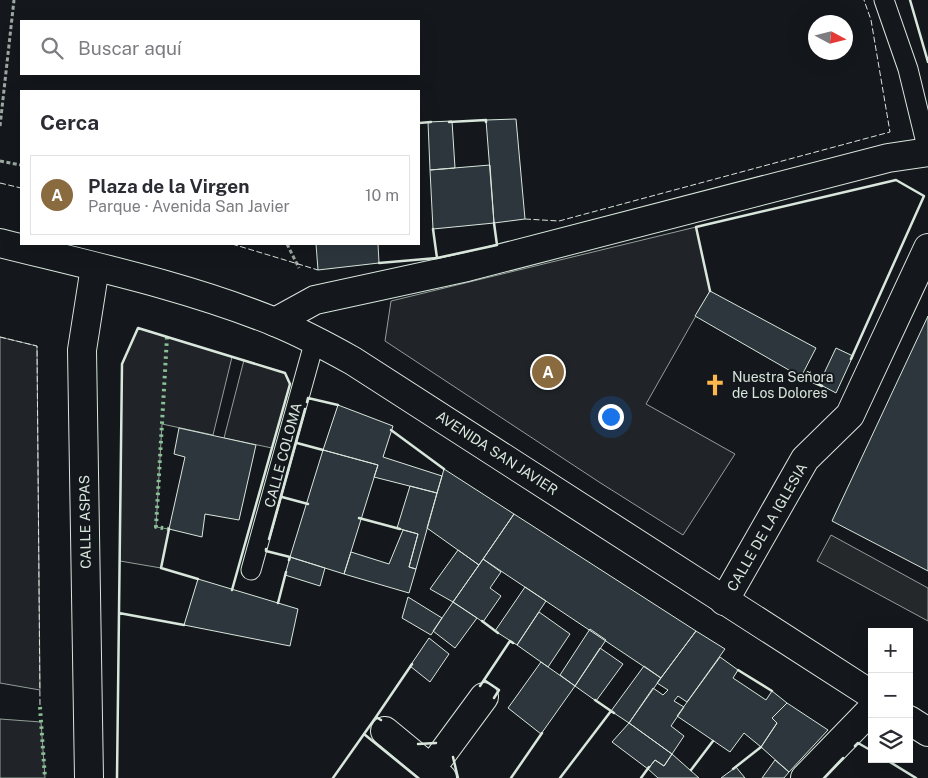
<!DOCTYPE html>
<html lang="es">
<meta charset="utf-8">
<style>
:root{--surface:#fff;--page:#f2f2f3;--text:#2b2b33;--muted:#7c7c81;--line:#e1e1e2;--accent:#8a6a3f}
body{margin:0;font-family:"Public Sans",sans-serif;background:var(--page);color:var(--text)}
.controls{position:absolute;right:15px;bottom:15px;display:grid;overflow:hidden;border-radius:0px;box-shadow:0 5px 20px #0002}
.controls button{width:45px;height:45px;display:grid;place-items:center;padding:0;border:0;border-bottom:1px solid var(--line);background:var(--surface);color:var(--text);font:25px sans-serif}
.compass{position:absolute;left:808px;top:15px;width:45px;height:45px;border-radius:50%;background:var(--surface);box-shadow:0 5px 20px #0002;rotate:97deg}
.you{position:absolute;left:610px;top:416px;width:18px;height:18px;margin:-12px;border:4px solid #fff;border-radius:50%;background:#1a73e8;box-shadow:0 0 0 8px #1a73e833}
.badge{display:grid;place-items:center;width:32px;height:32px;border-radius:50%;background:var(--accent);color:#fff;font-size:16px;font-weight:700}
.pin{position:absolute;translate:-50% -50%;border:2px solid #fff;box-shadow:0 1px 5px #0006}
.list{margin:0;padding:0;list-style:none}
h2{display:flex;justify-content:space-between;align-items:center;height:65px;margin:0;padding:0 20px;font-size:21px}
h2 small{font-size:16px;font-weight:400;color:var(--muted)}
.list li{display:grid;grid-template-columns:32px 1fr auto;gap:15px;align-items:center;box-sizing:border-box;height:80px;margin:0 10px 10px;padding:0 10px;border:1px solid var(--line);border-radius:0px}
.list b{display:block;font-size:19px;white-space:nowrap}
.list p{margin:0;font-size:16px;white-space:nowrap;color:var(--muted)}
.list em{font-size:16px;font-style:normal;color:var(--muted)}
.icon{flex:none;width:28px;height:28px;fill:none;stroke:currentColor;stroke-width:2;stroke-linecap:round;stroke-linejoin:round}
.map{position:relative;flex:none;width:928px;height:778px;overflow:hidden}
.search{position:absolute;background:var(--surface);box-shadow:0 5px 20px #0002;left:20px;top:20px;width:400px;height:55px;display:flex;align-items:center;gap:12px;box-sizing:border-box;padding:0 18px;border-radius:0px;color:var(--muted);font-size:19px}
.panel{position:absolute;background:var(--surface);box-shadow:0 5px 20px #0002;left:20px;top:90px;width:400px;height:155px;border-radius:0px}
.map>svg:first-child{display:block}
.green{fill:#202428;stroke:#939e99}
.parking{fill:#24282b;stroke:#939e99}
.building{fill:#2c363c;stroke:#d8e6dc}
.lines{fill:none;stroke-linecap:round;stroke-linejoin:round}
.lane-casing{stroke:#d8e6dc;stroke-width:21}
.street-casing{stroke:#d8e6dc;stroke-width:30}
.primary-casing{stroke:#d8e6dc;stroke-width:30}
.path{stroke:#9da8a2;stroke-width:3;stroke-dasharray:4 2.5;stroke-linecap:butt}
.lane{stroke:#14181c;stroke-width:19}
.street{stroke:#14181c;stroke-width:28}
.primary{stroke:#14181c;stroke-width:28}
.hedge{stroke:#8ac095;stroke-width:4;stroke-dasharray:2.5 4;stroke-linecap:butt}
.fence{stroke:#d8e6dc;stroke-width:1;stroke-dasharray:6 2.5;stroke-linecap:butt}
.wall{stroke:#d8e6dc;stroke-width:2.5}
.labels{text-anchor:middle;dominant-baseline:central;stroke-width:4;stroke-linejoin:round;paint-order:stroke}
.poi-label{font-size:14px;fill:#d8e6dc;stroke:#14181c;text-anchor:start}
.street-label{font-size:14px;fill:#d8e6dc;stroke:#14181c}
</style>
<div class="map">
<svg width="928" height="778" viewBox="0 0 928 778">
<rect width="100%" height="100%" fill="#14181c"/>
<!-- green -->
<path class="green" d="M 696,227 L 710,291 L 646,404 L 735,454 L 683,535 L 599,482 L 385,341 L 391,301 Z
M 138,328 L 232,357 L 213,435 L 162,424 L 156,527 L 169,529 L 161,568 L 120,561 L 122,364 Z
M 0,337 L 37,346 L 40,690 L 0,683 Z
M 244,360 L 285,373 L 290,384 L 272,448 L 224,438 Z
M 0,719 L 41,722 L 45,778 L 0,778 Z"/>
<!-- parking -->
<path class="parking" d="M 831,535 L 928,588 L 928,621 L 817,561 Z"/>
<!-- building -->
<path class="building" d="M 516,119 L 525,219 L 494,223 L 486,120 Z
M 452,121 L 455,168 L 430,170 L 428,122 Z
M 490,165 L 494,223 L 433,229 L 430,170 Z
M 316,244 L 378,244 L 379,263 L 318,270 Z
M 710,291 L 816,348 L 801,377 L 695,316 Z
M 928,316 L 928,571 L 832,521 Z
M 836,348 L 853,356 L 836,393 L 819,384 Z
M 338,405 L 393,426 L 383,457 L 442,476 L 437,493 L 374,477 L 378,465 L 323,450 Z
M 179,428 L 256,445 L 239,520 L 205,514 L 202,537 L 169,529 L 185,457 L 174,454 Z
M 323,450 L 378,465 L 344,574 L 290,557 Z
M 444,469 L 514,514 L 479,565 L 427,528 Z
M 410,486 L 437,493 L 416,569 L 409,567 L 418,534 L 397,528 Z
M 514,514 L 696,631 L 661,678 L 483,559 Z
M 403,530 L 418,534 L 409,567 L 416,569 L 409,593 L 344,574 L 351,552 L 389,564 Z
M 458,550 L 479,565 L 453,602 L 430,589 Z
M 290,557 L 325,568 L 320,586 L 285,575 Z
M 483,559 L 501,572 L 490,588 L 501,596 L 483,622 L 453,602 Z
M 198,579 L 298,609 L 290,646 L 184,625 Z
M 525,587 L 546,601 L 517,645 L 495,631 Z
M 408,597 L 442,618 L 431,635 L 402,618 Z
M 453,602 L 477,618 L 455,648 L 433,631 Z
M 539,612 L 570,634 L 548,667 L 517,645 Z
M 590,629 L 606,640 L 575,686 L 560,675 Z
M 696,631 L 725,649 L 687,702 L 678,696 L 674,701 L 684,707 L 671,726 L 684,736 L 672,754 L 629,723 L 653,688 L 663,695 L 668,690 L 657,683 Z
M 429,638 L 449,654 L 430,682 L 410,666 Z
M 600,648 L 623,664 L 596,701 L 575,686 Z
M 720,657 L 738,670 L 733,678 L 766,700 L 772,691 L 787,703 L 772,718 L 777,723 L 761,747 L 744,733 L 730,752 L 677,716 Z
M 541,662 L 575,686 L 541,734 L 508,708 Z
M 644,666 L 661,678 L 629,723 L 611,711 Z
M 787,703 L 828,730 L 789,772 L 761,747 L 777,723 L 772,718 Z
M 629,723 L 672,754 L 664,766 L 655,760 L 648,769 L 612,742 Z
M 672,754 L 699,778 L 658,778 L 648,769 L 655,760 L 664,766 Z
M 775,760 L 789,772 L 784,778 L 762,778 Z
M 736,767 L 745,778 L 721,778 Z"/>
<g class="lines">
<!-- lane casing -->
<g class="lane-casing">
<path id="lane" d="M 884,0 L 908,69 L 928,151
M 251,570 L 315,340"/>
</g>
<!-- street casing -->
<g class="street-casing">
<path id="street" d="M 275,322 L 315,300 L 467,267 L 888,158 L 928,152
M 724,601 L 805,459 L 850,415 L 928,248
M 385,731 L 442,778
M 431,769 L 484,697
M 89,778 L 82,350 L 95,267
M 805,778 L 872,709"/>
</g>
<!-- primary casing -->
<g class="primary-casing">
<path id="primary" d="M 0,243 C 92,266 186,286 275,322 C 302,333 328,347 353,361 L 872,695
M 909,720 L 928,732"/>
</g>
<!-- path -->
<path class="path" d="M 0,126 L 14,0
M 0,161 L 21,165
M 287,244 L 299,268"/>
<!-- lane -->
<use href="#lane" class="lane"/>
<!-- street -->
<use href="#street" class="street"/>
<!-- primary -->
<use href="#primary" class="primary"/>
<!-- hedge -->
<path class="hedge" d="M 167,337 L 156,527 L 169,529
M 40,707 L 45,778"/>
<!-- fence -->
<path class="fence" d="M 0,183 L 21,188
M 525,219 L 559,221 L 890,132 L 871,20 L 864,0
M 232,244 L 318,270
M 0,337 L 37,346 L 40,707"/>
<!-- wall -->
<path class="wall" d="M 910,0 L 928,62
M 449,122 L 486,120 L 486,122
M 419,123 L 431,122
M 433,229 L 437,258
M 379,263 L 437,258 L 497,245 L 494,223
M 710,291 L 696,227 L 896,180 L 924,196 L 851,359
M 799,376 L 822,386
M 307,402 L 308,398 L 338,405
M 391,430 L 444,469
M 297,443 L 323,450
M 282,497 L 308,504
M 359,518 L 400,529
M 169,529 L 161,568 L 198,579
M 269,539 L 305,409
M 266,549 L 266,551 L 290,557 L 289,560
M 278,603 L 286,572
M 119,613 L 184,625
M 482,621 L 498,633
M 738,670 L 772,691
M 484,680 L 510,641 L 513,643
M 480,686 L 484,680 L 499,690 L 494,698
M 595,700 L 614,713
M 376,717 L 412,664
M 381,720 L 376,717 L 364,734 L 418,778
M 418,744 L 436,743
M 855,746 L 858,743 L 872,751
M 453,757 L 458,778
M 885,759 L 916,778
M 733,769 L 761,747
M 691,770 L 713,741
M 117,778 L 122,364 L 138,328 L 285,373 L 290,384 L 232,590
M 333,778 L 364,734
M 511,778 L 542,733
M 560,778 L 611,711
M 641,778 L 649,767
M 824,778 L 843,758"/>
</g>
<!-- icons -->
<defs>
<g id="church-bare" transform="scale(1.725)"><path d="M-1.2-6h2.4v3.5h3.3v2.4h-3.3V6h-2.4V-.1h-3.3v-2.4h3.3Z" fill="#ffb74d" stroke="#14181c" stroke-width="2.5" paint-order="stroke"/></g>
</defs>
<g fill-rule="evenodd">
<use href="#church-bare" x="715" y="385"/>
</g>
<g class="labels">
<!-- poi labels -->
<g class="poi-label">
<text x="732" y="377">Nuestra Señora<tspan x="732" dy="16">de Los Dolores</tspan></text>
</g>
<!-- street labels -->
<g class="street-label">
<text transform="translate(497 453) rotate(33)">AVENIDA SAN JAVIER</text>
<text transform="translate(283 455) rotate(-75)">CALLE COLOMA</text>
<text transform="translate(85 522) rotate(-91)">CALLE ASPAS</text>
<text transform="translate(767 527) rotate(-60)">CALLE DE LA IGLESIA</text>
</g>
</g>
</svg>
<div class="controls">
<button>+</button>
<button>−</button>
<button><svg class="icon" aria-label="layers" viewBox="0 0 24 24"><path d="M12 4l9 5-9 5-9-5zM3 14l9 5 9-5"/></svg></button>
</div>
<svg class="compass" viewBox="-18 -18 36 36"><path d="M0-13l5 13h-10z" fill="#e53935"/><path d="M0 13l5-13h-10z" fill="#7c7c81"/></svg>
<div class="you"></div>
<div class="pin badge" style="left:548px;top:372px">A</div>
<div class="search"><svg class="icon" aria-label="search" viewBox="0 0 24 24"><circle cx="10" cy="10" r="6"/><path d="M15 15l6 6"/></svg>Buscar aquí</div>
<section class="panel">
<h2>Cerca<small></small></h2>
<ul class="list">
<li><span class="badge">A</span><div><b>Plaza de la Virgen</b><p>Parque · Avenida San Javier</p></div><em>10 m</em></li>
</ul>
</section>
</div>
